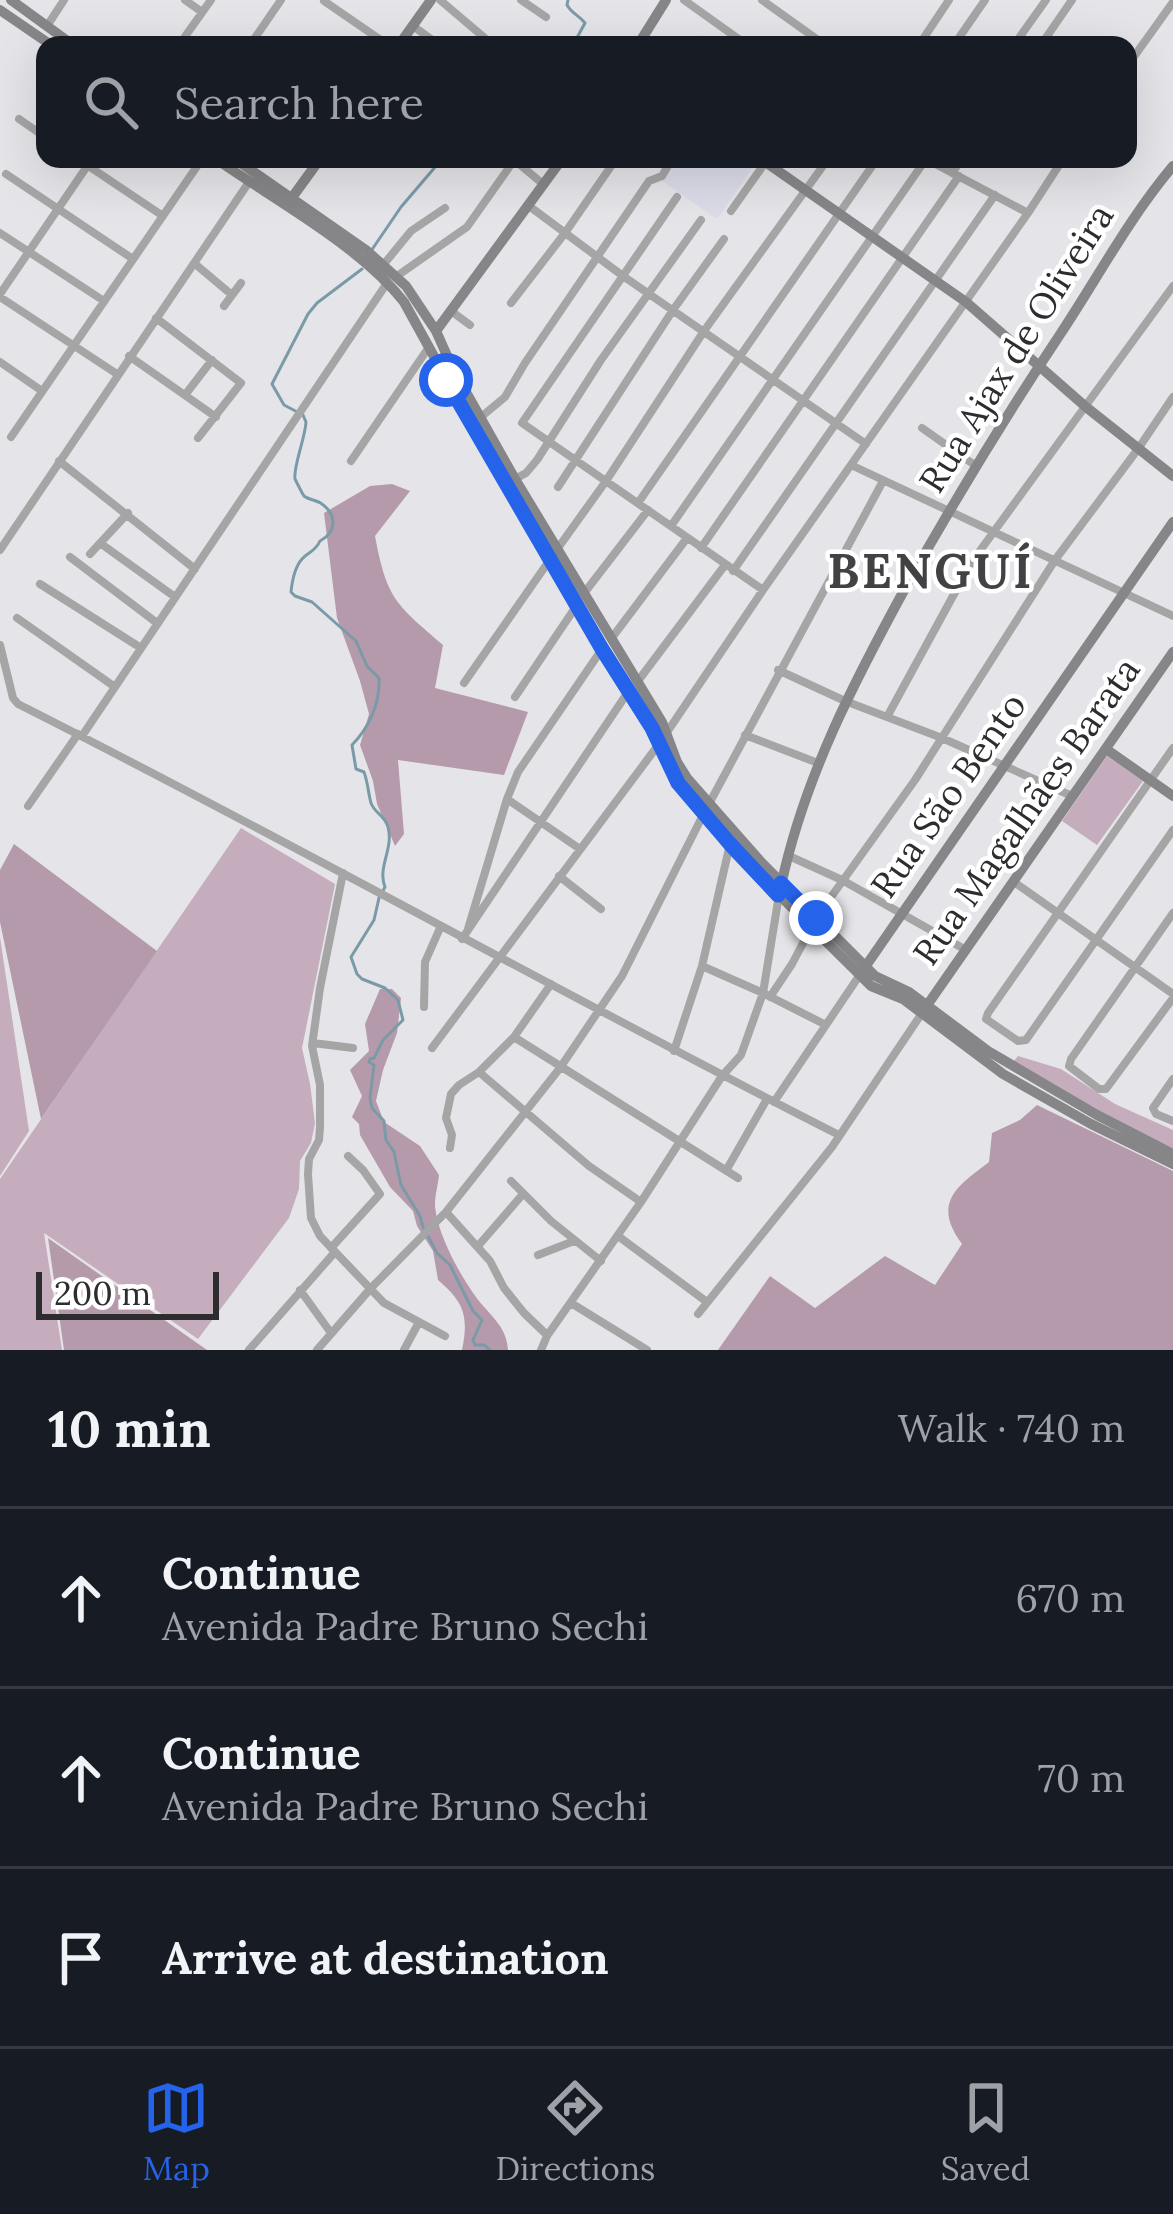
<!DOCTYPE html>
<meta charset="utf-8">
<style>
:root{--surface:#171b24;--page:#242831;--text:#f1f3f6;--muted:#9ea1a6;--line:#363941;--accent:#2563eb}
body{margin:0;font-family:Lora,serif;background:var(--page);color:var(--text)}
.scale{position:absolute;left:36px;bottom:30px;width:183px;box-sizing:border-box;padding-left:12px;border:6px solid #2d2d2f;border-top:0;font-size:33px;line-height:42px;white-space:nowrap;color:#2d2d2f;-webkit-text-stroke:9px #fff;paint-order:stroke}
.stop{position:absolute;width:36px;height:36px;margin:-27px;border:9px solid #2563eb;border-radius:50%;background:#fff}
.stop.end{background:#2563eb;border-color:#fff;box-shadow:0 3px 12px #0008}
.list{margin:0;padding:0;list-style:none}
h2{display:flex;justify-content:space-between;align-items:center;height:156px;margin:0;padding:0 48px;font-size:51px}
h2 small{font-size:39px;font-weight:400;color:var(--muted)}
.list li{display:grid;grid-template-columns:78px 1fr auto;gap:36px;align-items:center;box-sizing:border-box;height:180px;padding:0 48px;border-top:3px solid var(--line)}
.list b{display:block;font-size:45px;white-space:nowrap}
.list p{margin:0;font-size:39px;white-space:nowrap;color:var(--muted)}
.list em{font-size:39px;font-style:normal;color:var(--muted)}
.icon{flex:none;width:66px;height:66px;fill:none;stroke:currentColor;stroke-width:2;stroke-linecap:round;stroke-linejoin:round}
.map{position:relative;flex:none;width:1173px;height:1350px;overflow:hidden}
.search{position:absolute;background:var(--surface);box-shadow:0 12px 48px #0002;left:36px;right:36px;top:36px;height:132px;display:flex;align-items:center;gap:30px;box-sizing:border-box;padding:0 42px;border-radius:24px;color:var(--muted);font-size:45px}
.sheet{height:696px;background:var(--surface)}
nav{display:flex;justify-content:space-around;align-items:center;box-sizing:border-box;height:168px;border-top:3px solid var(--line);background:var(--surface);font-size:33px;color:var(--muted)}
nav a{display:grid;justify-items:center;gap:6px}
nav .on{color:var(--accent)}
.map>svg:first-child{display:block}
.built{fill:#dbdce8}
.green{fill:#c5adbd}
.forest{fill:#b59aac}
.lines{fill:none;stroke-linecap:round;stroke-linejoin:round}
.stream{stroke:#7b9aa8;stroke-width:3}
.street{stroke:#a5a5a6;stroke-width:8}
.secondary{stroke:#868587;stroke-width:10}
.route{stroke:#2563eb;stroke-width:15}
.labels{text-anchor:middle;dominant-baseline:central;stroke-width:9;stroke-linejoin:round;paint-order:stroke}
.street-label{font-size:36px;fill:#2d2d2f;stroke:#fff}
.district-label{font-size:48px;font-weight:bold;letter-spacing:3px;fill:#424245;stroke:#fff}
</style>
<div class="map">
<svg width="1173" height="1350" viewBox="0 0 1173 1350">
<rect width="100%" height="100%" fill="#e5e5e9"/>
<!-- built -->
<path class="built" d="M 677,159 L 754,159 L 757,161 L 717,219 L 662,181 Z"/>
<!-- green -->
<path class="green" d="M 1107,756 L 1143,781 L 1097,845 L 1062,821 Z
M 241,828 L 335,884 L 302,1048 L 310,1084 L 315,1123 L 311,1143 L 300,1161 L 299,1189 L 289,1218 L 198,1339 L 44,1233 L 62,1350 L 0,1350 L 0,1179 Z
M 0,937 L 29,1131 L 0,1176 Z
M 1018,1056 L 1061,1069 L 1115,1104 L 1173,1130 L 1173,1153 L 1010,1066 Z"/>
<!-- forest -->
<path class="forest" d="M 392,484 L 410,491 L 375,536 C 387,600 396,604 443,645 L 435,688 L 528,712 L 504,775 L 398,760 L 404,834 L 395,846 L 377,804 L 373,781 L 360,745 L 369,714 L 360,681 L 337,618 L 324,513 L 370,486 Z
M 14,844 L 157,951 L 41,1119 L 0,922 L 0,870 Z
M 380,989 L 392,989 L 401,998 L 397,1033 L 383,1070 L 376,1101 L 384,1122 L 420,1146 L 439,1175 C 438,1185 435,1195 435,1204 C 436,1233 462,1279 479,1301 C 492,1317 507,1328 508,1350 L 462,1350 C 469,1316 464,1302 438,1280 L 433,1251 L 417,1226 L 413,1211 L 390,1187 L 360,1135 L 359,1124 L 352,1117 L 362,1096 L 350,1070 L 369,1051 L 365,1024 Z
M 1037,1105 L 1173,1171 L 1173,1350 L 718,1350 L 770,1276 L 815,1308 L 885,1256 L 935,1285 L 962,1244 C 932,1203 956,1187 989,1162 L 992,1133 L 1020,1120 Z
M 48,1238 L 207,1350 L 64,1350 Z"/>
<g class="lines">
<!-- stream -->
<path class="stream" d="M 568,0 L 567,5 C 572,14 579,15 585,23 L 573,45
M 371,251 L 401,207 L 442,159
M 362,269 L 317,303 L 308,314 L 272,384 L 284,405 L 303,415 L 306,422 C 305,439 293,467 295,479 C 296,481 303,495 304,496 C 309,500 317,500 322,504 C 337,515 337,532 320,541 C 315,552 309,551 302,559 C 295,567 292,582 291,592 L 295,596 L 312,602 L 356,641 L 367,666 L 379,678 C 380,705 370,726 352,745 L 356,769 L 364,772 C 368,783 368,792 371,803 C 375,814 385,815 388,827 C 394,849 377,867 385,887 L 379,898 L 374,920 L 351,957 L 357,974 L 362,979 L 385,988 L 398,1000 L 403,1020 L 383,1040 L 374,1058 L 370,1059 L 369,1062 L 374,1065 L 370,1098 L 372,1108 L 384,1121 L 386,1140 L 394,1152 L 401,1185 L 420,1216 L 423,1227 L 437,1253 L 450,1265 L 473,1311 L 482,1320 L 473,1340 L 475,1345 L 484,1345 L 490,1350"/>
<!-- street -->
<path class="street" d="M 185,0 L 202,12
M 440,0 L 493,45
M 521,0 L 546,17
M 684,0 L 747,45
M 762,0 L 825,45
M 324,1 L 388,45
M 47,26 L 64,0
M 413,26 L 439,45
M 179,45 L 211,0
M 250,45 L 281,0
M 695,45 L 699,40
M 919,45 L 949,0
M 954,45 L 985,0
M 1014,45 L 1046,0
M 1041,45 L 1072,0
M 1128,65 L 1173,2
M 19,119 L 45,137
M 78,159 L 163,216
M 513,159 L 543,184
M 952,173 L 962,159
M 6,174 L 133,259
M 677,197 L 522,423 L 763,590
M 529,206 L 623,276 L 866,444
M 731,211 L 767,160
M 0,233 L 104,301
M 194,263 L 232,295
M 384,264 L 411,231 L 445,208
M 397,276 L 467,227 L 515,159
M 0,294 L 92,159
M 0,297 L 117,374
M 511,303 L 565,233 L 616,159
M 224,306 L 241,283
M 451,311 L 470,325
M 156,318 L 241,383 L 198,438
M 129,356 L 216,417
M 0,362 L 42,391
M 185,395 L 212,360
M 481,417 L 505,397 L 525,363 L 649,181 L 662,176 L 672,159
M 922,428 L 976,466
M 11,437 L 202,159
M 59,461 L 195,569
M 351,461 L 429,347
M 851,465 L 1173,616
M 515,479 L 526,473 L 537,460 L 601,360 L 701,220
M 558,487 L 673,310 L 724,239
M 638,503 L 877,159
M 671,526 L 926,159 L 1028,213
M 100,543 L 175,597
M 558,548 L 606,481 L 704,331 L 828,159
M 701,548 L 959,176
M 0,550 L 249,182
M 90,554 L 128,513
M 70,557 L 157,623
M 733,571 L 995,195
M 40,584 L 141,648
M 585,592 L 648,510
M 17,618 L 115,687
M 611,639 L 687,538
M 0,645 L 13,698 L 18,704 C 294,843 563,995 839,1135
M 778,670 L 845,701 L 942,738 L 1072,796
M 638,681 L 725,565
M 464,683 L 549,561
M 515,697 L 577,605
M 887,717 L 971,563 L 1173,286
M 745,735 L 818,763
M 82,736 L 387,283
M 1173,748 L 988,1013 L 986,1019 L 1018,1041 L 1026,1040 L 1173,830
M 507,799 L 580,849
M 710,802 L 883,481
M 28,806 L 78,734
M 789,856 L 842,880 L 966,950
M 343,873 L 320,988 L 312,1046 L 320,1085 L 320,1127 L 319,1140 L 309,1159 L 308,1174 L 311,1218 L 320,1236 L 384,1303 L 445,1336
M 559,876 L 601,909
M 1014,882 L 1173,994
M 1173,913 L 1071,1059 L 1069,1066 L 1099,1089 L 1106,1089 L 1173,998
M 816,918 L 915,780 L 1055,560 L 1138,449 L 1173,397
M 468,929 L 507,799 L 518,772 L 602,649
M 462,939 L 628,692
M 702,966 L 763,993 L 826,1025
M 770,997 L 792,964 L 811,928
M 424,1007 L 425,962 L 440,928
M 514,1037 L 738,1178
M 313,1043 L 353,1048
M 432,1048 L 659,744 L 763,590 L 1028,213 L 1063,159
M 674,1051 L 702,966 L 730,844
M 479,1072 L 589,1166 L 641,1202
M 1173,1079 L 1153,1108 L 1156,1114 L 1173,1121
M 774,1102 L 859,976
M 450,1148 L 452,1135 L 446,1118 L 451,1094 L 459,1085 L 479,1072 L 514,1037 L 551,984
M 727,1169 L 767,1099
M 511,1181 L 551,1221 L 601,1261
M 446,1212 L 490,1261 L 504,1288 L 524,1313 L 547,1335
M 618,1236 L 707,1302
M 478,1246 L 523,1194
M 331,1248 L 380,1194 L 363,1170 L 348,1156
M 538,1255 L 574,1241
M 300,1290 L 331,1333
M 571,1303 L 647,1350
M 698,1314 L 832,1147 L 922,1013
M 249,1350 L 335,1252
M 317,1350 L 371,1288 L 446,1212 L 560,1068 L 622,976 L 704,813
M 404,1350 L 419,1322
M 541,1350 L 547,1336 L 641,1202 L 722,1076 L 741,1055 L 763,993 L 779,895"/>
<!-- secondary -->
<path class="secondary" d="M 11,0 L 73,45
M 0,10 L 51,45
M 399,45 L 431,0
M 638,45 L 666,0
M 216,159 C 276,201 359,245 404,302 L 506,487 L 611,665 L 652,728 L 678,783 L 754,870 L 871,986 L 903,999 L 1003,1074 L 1091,1124 L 1173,1164
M 235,159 L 366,250 L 406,286 L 436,331 L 453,369 L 515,479 L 662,722 L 677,762 L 687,778 L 761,862 L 875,976 L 909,992 L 988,1051 L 1097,1115 L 1173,1154
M 761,159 L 966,302 L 1086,407 L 1173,476
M 291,199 L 320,159
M 436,331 L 562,159
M 1106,749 L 1173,796
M 781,886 C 804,777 855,680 908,583 C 956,498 1007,414 1061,333 C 1098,277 1130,217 1173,166
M 861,973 L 1173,522
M 928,1004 L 1173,652"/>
</g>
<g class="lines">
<!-- route -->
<path class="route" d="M 446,380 L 602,649 L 652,728 L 678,783 L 730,844 L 778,895 L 781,883 L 816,918"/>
</g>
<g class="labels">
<!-- street labels -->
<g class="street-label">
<text transform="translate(1016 348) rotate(-58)">Rua Ajax de Oliveira</text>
<text transform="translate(948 795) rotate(-55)">Rua São Bento</text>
<text transform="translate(1026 811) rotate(-55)">Rua Magalhães Barata</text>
</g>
<!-- district labels -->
<g class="district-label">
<text x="931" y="570">BENGUÍ</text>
</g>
</g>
</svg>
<div class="scale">200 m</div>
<div class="stop" style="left:446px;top:380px"></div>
<div class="stop end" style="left:816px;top:918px"></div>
<div class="search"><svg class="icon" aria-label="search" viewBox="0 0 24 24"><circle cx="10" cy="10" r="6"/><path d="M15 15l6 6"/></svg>Search here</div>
</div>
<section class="sheet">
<h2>10 min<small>Walk · 740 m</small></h2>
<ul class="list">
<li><svg class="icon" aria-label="ahead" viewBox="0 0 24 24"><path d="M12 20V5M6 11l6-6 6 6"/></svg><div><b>Continue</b><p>Avenida Padre Bruno Sechi</p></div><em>670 m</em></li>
<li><svg class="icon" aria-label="ahead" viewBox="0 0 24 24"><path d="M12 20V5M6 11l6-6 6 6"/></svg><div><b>Continue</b><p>Avenida Padre Bruno Sechi</p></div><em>70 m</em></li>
<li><svg class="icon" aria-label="arrive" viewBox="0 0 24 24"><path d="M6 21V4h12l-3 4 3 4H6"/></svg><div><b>Arrive at destination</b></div></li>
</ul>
</section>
<nav>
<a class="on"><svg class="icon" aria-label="map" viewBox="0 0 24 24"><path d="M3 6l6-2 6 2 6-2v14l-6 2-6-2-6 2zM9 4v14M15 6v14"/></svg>Map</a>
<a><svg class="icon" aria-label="directions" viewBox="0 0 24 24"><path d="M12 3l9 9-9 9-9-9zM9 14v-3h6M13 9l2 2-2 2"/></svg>Directions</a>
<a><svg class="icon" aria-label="saved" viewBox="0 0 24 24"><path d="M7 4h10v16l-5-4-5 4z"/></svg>Saved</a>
</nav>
